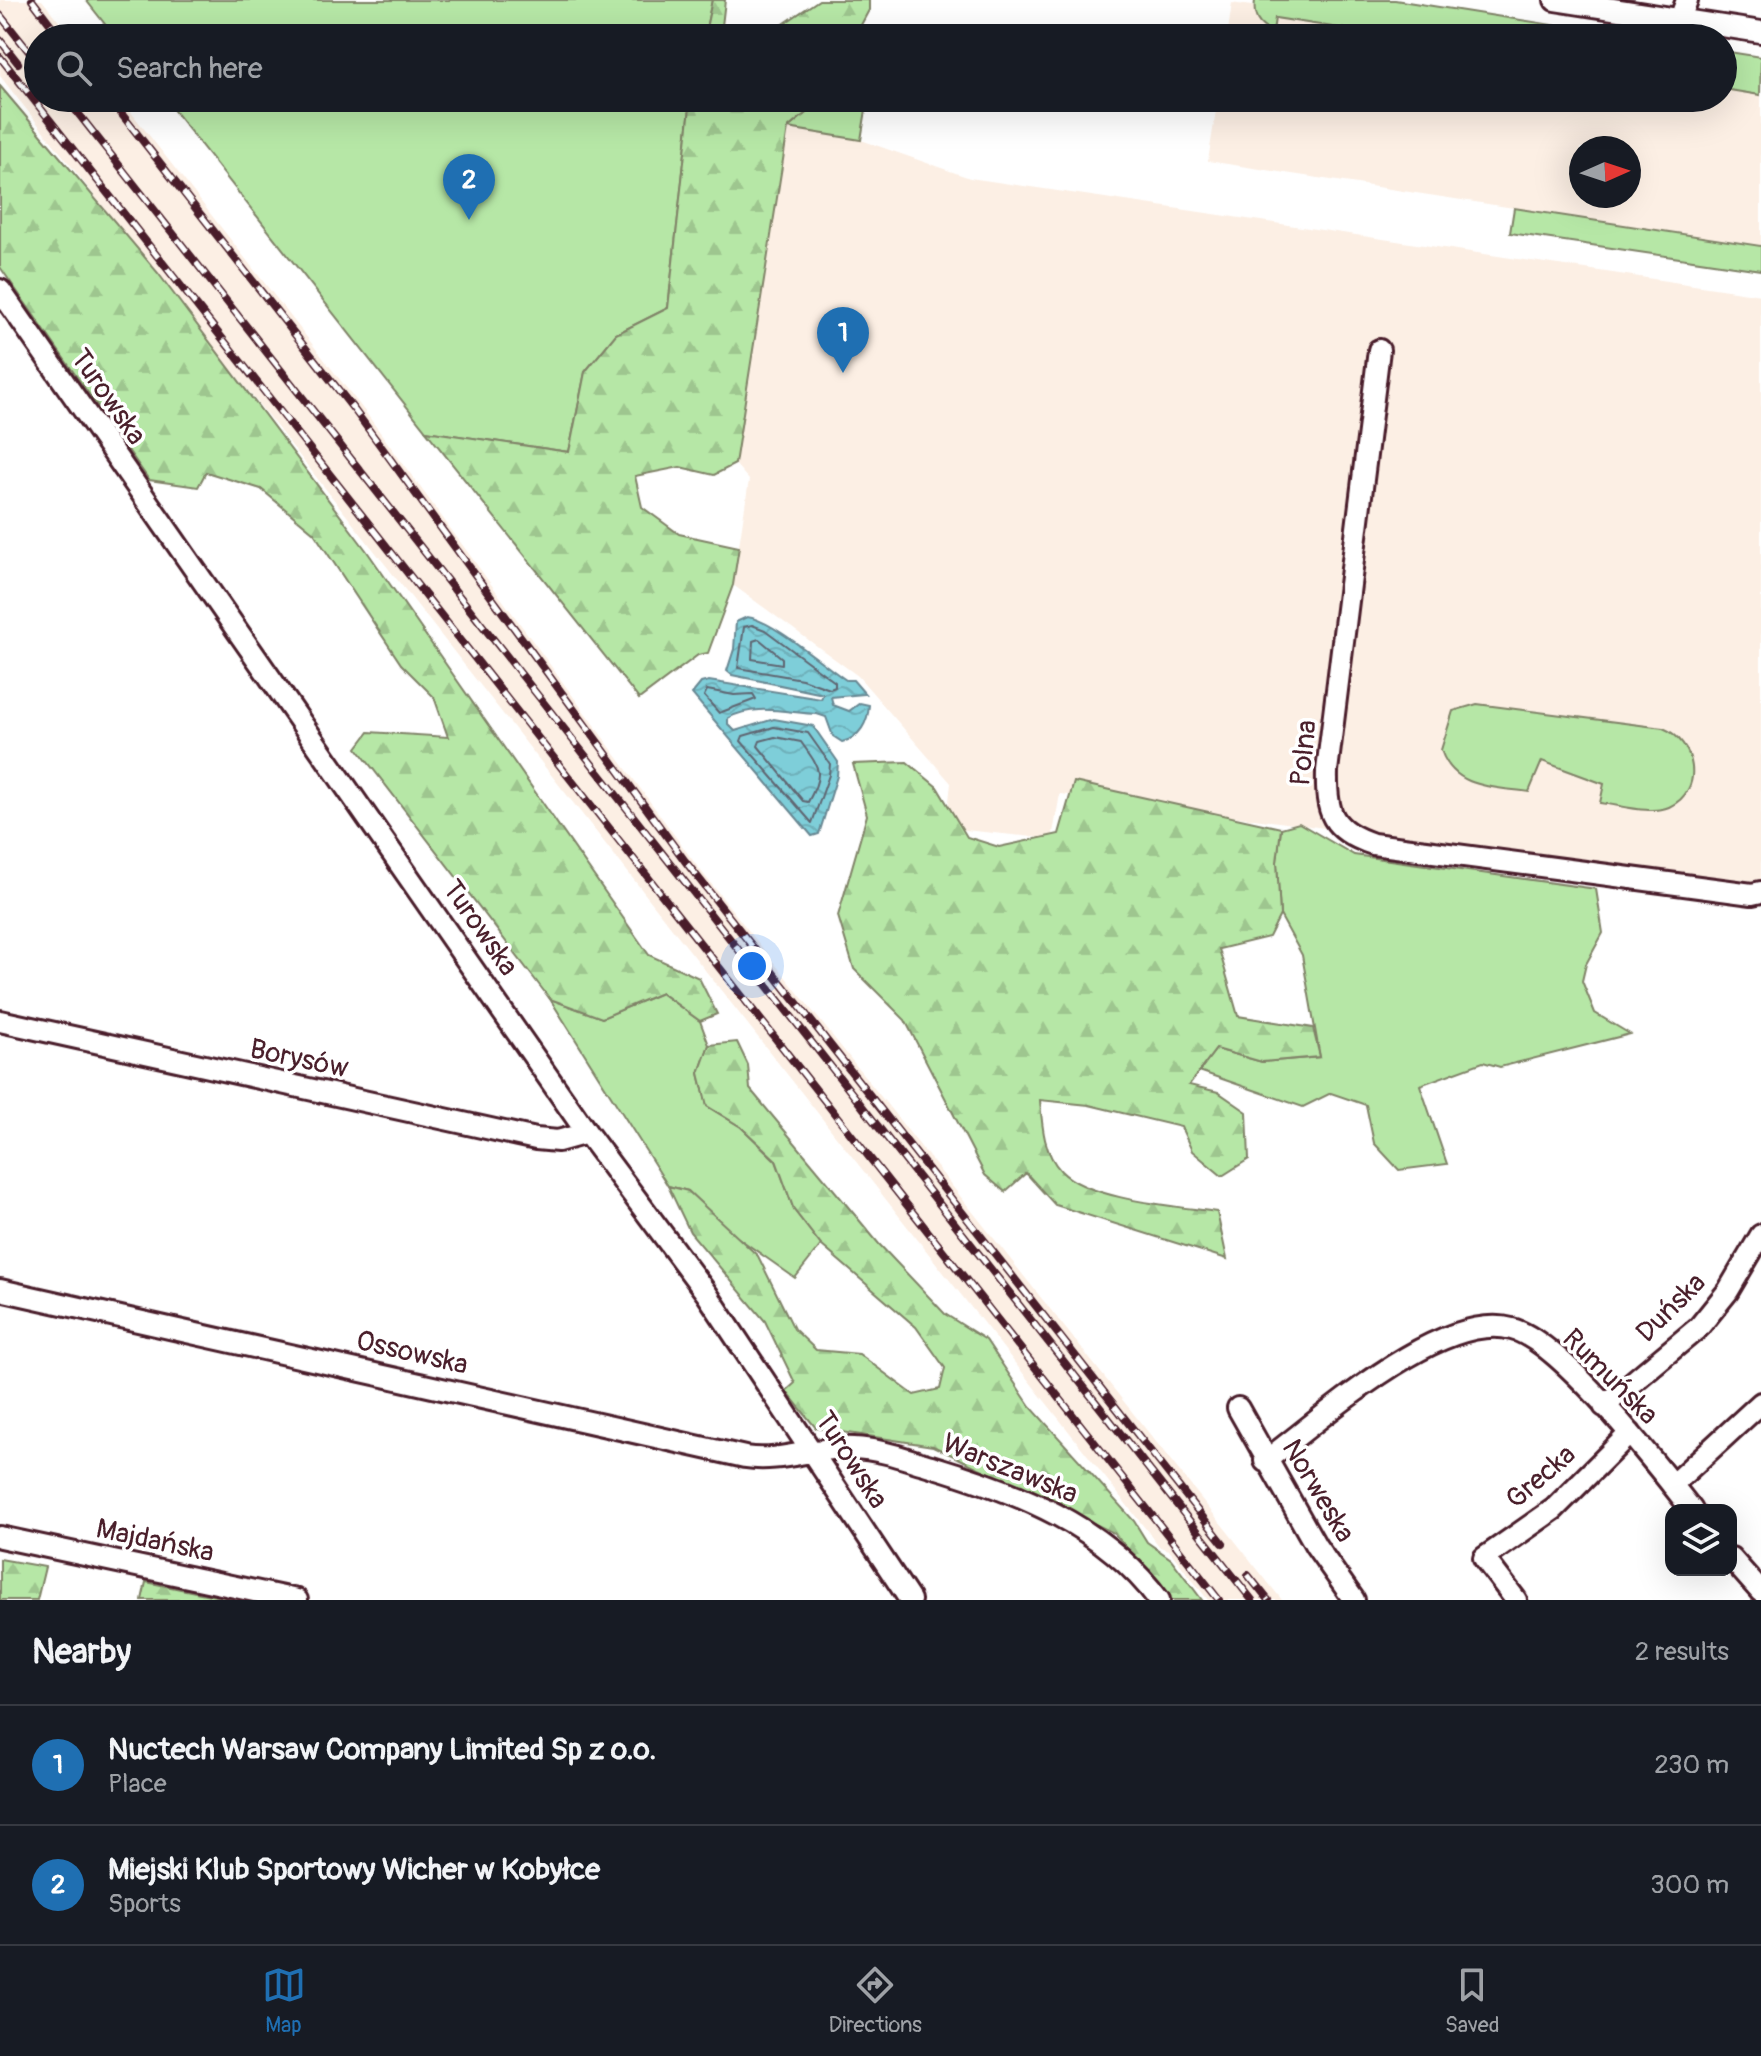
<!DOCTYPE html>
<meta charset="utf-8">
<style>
:root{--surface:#171b24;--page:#20242c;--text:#f1f3f6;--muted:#9ea1a6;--line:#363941;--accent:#1f6fb2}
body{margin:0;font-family:Pangolin,sans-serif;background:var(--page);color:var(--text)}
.controls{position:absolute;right:24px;bottom:24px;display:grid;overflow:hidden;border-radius:16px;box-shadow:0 8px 32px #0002}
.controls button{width:72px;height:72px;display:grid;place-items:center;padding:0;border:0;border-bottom:2px solid var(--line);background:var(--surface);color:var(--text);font:40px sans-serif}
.compass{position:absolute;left:1569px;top:136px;width:72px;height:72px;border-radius:50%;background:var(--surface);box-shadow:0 8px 32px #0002;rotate:87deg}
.you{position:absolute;left:752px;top:966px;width:28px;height:28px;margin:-20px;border:6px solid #fff;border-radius:50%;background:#1a73e8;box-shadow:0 0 0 12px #1a73e833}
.badge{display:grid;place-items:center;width:52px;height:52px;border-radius:50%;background:var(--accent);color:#fff;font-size:26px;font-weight:700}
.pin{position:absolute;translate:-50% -66px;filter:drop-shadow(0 2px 4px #0008)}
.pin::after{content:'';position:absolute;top:42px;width:28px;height:24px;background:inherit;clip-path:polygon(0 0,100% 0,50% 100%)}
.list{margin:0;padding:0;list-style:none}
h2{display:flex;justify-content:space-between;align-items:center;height:104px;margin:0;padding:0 32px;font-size:34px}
h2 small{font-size:26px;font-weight:400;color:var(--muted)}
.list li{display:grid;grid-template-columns:52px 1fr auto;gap:24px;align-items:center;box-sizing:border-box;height:120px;padding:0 32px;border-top:2px solid var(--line)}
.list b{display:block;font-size:30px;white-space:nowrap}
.list p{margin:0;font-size:26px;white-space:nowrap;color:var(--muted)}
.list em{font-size:26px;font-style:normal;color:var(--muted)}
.icon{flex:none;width:44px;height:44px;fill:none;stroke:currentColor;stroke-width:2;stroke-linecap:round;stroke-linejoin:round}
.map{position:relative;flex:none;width:1761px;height:1600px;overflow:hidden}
.search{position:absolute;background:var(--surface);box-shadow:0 8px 32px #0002;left:24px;right:24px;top:24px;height:88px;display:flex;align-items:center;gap:20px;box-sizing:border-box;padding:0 28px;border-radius:44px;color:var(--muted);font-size:30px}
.sheet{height:344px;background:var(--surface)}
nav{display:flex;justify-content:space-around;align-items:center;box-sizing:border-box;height:112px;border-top:2px solid var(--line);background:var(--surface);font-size:22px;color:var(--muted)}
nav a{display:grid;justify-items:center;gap:4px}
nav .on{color:var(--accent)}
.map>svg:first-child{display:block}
.built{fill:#fcefe4;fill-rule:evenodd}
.grass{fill:#b6e7a6;stroke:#808368;stroke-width:2}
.forest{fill:url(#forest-firs);stroke:#808368;stroke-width:2}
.water{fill:url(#water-waves);stroke:#698893;stroke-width:2}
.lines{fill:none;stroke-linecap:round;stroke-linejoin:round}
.shore{stroke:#5f6571;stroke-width:2}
.minor-casing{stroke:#4a1f2b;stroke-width:26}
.minor{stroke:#fff;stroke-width:20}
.rail-casing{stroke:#4a1f2b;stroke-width:8}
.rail{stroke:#fff;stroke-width:5;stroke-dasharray:15;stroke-linecap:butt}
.labels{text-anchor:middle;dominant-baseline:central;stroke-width:7;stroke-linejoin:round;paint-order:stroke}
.street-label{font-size:28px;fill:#4a1f2b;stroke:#fff}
</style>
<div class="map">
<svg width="1761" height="1600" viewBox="0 0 1761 1600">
<defs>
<pattern id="forest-firs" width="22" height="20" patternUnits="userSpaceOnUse" patternTransform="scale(2)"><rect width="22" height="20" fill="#b6e7a6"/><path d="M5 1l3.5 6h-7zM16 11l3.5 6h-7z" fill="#9ec68f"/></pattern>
<pattern id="water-waves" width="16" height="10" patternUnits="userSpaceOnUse" patternTransform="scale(2)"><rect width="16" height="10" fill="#7eced9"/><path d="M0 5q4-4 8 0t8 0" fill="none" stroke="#6eb0ba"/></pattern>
</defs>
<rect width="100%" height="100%" fill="#fff"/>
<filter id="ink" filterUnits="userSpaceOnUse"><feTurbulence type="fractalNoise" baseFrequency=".0125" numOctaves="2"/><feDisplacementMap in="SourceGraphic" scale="16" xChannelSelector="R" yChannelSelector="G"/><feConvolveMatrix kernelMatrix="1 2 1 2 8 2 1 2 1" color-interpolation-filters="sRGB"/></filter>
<g filter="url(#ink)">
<!-- built -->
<path class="built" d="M 0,0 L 42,0 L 72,38 L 38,38 L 38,98 L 120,98 L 366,413 L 697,866 L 1282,1600 L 1208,1600 L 1169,1550 L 1160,1547 L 0,76 Z
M 1232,3 L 1458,38 L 1227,38 Z
M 1723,79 L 1761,85 L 1761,246 L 1208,161 L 1218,98 L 1723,98 ZM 1581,148 L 1629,148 L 1629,196 L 1581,196 Z
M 788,128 L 861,140 L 970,178 L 1761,295 L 1761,880 L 1752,883 L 1060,794 L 1052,839 L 946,828 L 951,783 L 858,676 L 733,585 L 749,480 L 735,464 Z"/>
<!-- grass -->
<path class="grass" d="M 86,0 L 712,0 L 704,38 L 116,38 Z
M 1255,0 L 1395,0 L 1565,27 L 1564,38 L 1403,38 L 1275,18 L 1273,32 C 1257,26 1253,16 1255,0 Z
M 1723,51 L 1761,57 L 1760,95 L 1723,89 Z
M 164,98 L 691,98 L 668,308 L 616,334 L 585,372 L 569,452 L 426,431 Z
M 824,98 L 868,98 L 861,140 L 788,128 Z
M 1514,208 L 1761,246 L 1761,270 L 1510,233 Z
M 1477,704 L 1663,728 C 1695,741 1706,790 1669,807 C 1651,815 1620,805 1600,803 L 1604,784 L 1542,761 L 1529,792 C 1494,787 1454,789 1441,750 L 1453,711 Z
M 1299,823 L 1354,855 L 1596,889 L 1603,933 L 1586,964 L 1582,981 L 1595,1013 L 1630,1034 L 1500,1067 L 1483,1062 L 1420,1085 L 1447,1164 L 1399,1170 L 1374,1143 L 1366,1105 L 1331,1093 L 1303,1107 L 1199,1071 L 1216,1049 L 1262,1062 L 1320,1057 L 1302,955 L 1280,915 L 1277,862 L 1281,828 Z
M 661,993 L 700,1021 L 709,1045 L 699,1073 L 707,1106 L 741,1127 L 776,1161 L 794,1210 L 821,1245 L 795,1278 L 727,1230 L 688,1191 L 668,1186 L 550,999 L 602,1018 Z"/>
<!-- forest -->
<path class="forest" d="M 712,0 L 725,0 L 722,26 L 773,31 L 819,0 L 869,0 L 869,10 L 854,38 L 704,38 Z
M 0,86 L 158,273 L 366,550 L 649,955 L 699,978 L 717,1014 L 700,1021 L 661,993 L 602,1018 L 550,999 L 357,748 L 369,732 L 448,737 L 434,697 L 401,664 L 314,533 L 261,489 L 206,472 L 198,487 L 149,480 L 0,267 Z
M 691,98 L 824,98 L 788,128 L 735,464 L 714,475 L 680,467 L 635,476 L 642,507 L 679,534 L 739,547 L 733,585 L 708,653 L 698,655 L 639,699 L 426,431 L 569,452 L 585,372 L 616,334 L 668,308 Z
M 907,762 L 937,787 L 967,837 L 999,847 L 1059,834 L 1074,782 L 1281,828 L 1277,862 L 1280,915 L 1269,937 L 1219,949 L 1238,1016 L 1313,1028 L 1320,1057 L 1262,1062 L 1216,1049 L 1189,1085 L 1218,1092 L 1247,1112 L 1249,1159 L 1222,1176 L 1192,1151 L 1181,1127 L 1089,1105 L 1040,1100 C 1042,1124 1043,1152 1061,1171 C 1089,1200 1176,1206 1217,1212 L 1227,1259 L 1055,1205 L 1026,1173 L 1005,1192 L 985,1175 L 905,1020 L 854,969 L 838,916 L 867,815 L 853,764 Z
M 737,1042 L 748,1065 L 750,1089 L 879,1244 L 945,1314 L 986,1340 L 1030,1406 L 1134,1521 L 1147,1542 L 1171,1559 L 1202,1600 L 1172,1600 L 1114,1533 L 933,1446 L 816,1428 L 786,1391 L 795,1383 L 765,1321 L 690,1232 L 668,1186 L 688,1191 L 758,1256 L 794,1329 L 816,1350 L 859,1354 L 914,1395 L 940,1389 L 945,1368 L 916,1327 L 821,1245 L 794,1210 L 776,1160 L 741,1127 L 707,1106 L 699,1073 L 709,1045 Z
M 0,1559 L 45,1567 L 37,1600 L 0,1600 Z
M 146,1582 L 235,1600 L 142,1600 Z"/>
<!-- water -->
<path class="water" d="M 747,617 C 772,620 821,663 846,680 L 853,680 L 865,694 L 831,697 L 833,705 L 849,711 L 860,703 L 869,705 C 868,722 860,738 842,742 L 833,736 L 826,717 L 817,714 C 788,713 755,703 728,718 L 728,724 L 735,731 L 774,719 L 813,726 L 838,762 L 837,776 L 819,834 L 812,836 L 692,694 L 701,683 L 709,681 L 821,699 L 823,694 L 732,675 L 727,671 L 734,649 L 736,622 Z"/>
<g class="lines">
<!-- shore -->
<path class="shore" d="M 752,625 L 765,630 L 835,682 L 835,687 L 830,689 L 802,679 L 738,668 L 744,627 Z
M 759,639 L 782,658 L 782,664 L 752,659 L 753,641 Z
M 707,690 L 734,695 L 753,694 L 756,699 L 719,713 L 704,696 Z
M 774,727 L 808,733 L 830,764 L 829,775 L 812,823 L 741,741 L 743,736 Z
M 775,737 L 801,742 C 819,768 825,771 808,802 L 803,801 L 758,746 L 760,741 Z"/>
<!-- minor casing -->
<g class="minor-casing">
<path id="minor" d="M 1555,0 L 1761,32
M 1680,19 L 1687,0
M 0,290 L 587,1133 L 707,1294 L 910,1600
M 1379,350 L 1327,771 C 1326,813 1331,830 1373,844 L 1752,894 L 1761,892
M 0,1021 L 536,1139 L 558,1141 L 587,1133
M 0,1290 L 745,1457 C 782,1463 816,1446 854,1448 C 880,1449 906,1459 931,1466 C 1018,1492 1103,1525 1159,1600
M 1604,1406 L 1699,1327 L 1728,1291 L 1761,1235
M 1238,1408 L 1316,1546 L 1354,1600
M 1265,1461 C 1322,1419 1440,1310 1512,1329 C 1561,1341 1659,1468 1692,1510
M 1672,1485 L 1761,1403
M 0,1537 L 297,1600
M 1731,1558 L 1761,1592
M 1516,1600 L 1484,1558 L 1554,1509 L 1630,1433"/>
</g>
<!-- minor -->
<use href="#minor" class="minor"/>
<!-- rail casing -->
<g class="rail-casing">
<path id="rail" d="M 32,0 L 61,38
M 0,15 L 38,63
M 0,40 L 18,63
M 0,57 L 1219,1600
M 66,98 L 1252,1600
M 109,98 L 355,411 L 685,861 L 1223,1543
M 1248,1575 L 1268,1600"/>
</g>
<!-- rail -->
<use href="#rail" class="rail"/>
</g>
</g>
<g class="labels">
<!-- street labels -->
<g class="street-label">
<text transform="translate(108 397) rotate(55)">Turowska</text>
<text transform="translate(1304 753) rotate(-84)">Polna</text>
<text transform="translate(480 928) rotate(55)">Turowska</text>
<text transform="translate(299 1059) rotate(12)">Borysów</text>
<text transform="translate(1671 1308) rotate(-45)">Duńska</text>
<text transform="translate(412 1353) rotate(13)">Ossowska</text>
<text transform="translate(1610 1377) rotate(45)">Rumuńska</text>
<text transform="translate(851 1460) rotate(57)">Turowska</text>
<text transform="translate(1010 1469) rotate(22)">Warszawska</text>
<text transform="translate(1541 1477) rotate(-41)">Grecka</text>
<text transform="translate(1318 1491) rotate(59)">Norweska</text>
<text transform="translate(155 1541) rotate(12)">Majdańska</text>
</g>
</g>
</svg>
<div class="controls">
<button><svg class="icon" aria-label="layers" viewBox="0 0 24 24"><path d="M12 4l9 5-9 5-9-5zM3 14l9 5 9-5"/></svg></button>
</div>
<svg class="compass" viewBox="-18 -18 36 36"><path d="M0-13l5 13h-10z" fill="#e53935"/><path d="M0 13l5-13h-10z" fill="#9ea1a6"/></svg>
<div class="you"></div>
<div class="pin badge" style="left:843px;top:373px">1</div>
<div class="pin badge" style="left:469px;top:220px">2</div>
<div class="search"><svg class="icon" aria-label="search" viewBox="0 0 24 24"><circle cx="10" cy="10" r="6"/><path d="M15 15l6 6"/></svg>Search here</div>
</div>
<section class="sheet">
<h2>Nearby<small>2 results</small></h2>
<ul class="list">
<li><span class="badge">1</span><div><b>Nuctech Warsaw Company Limited Sp z o.o.</b><p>Place</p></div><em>230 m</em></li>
<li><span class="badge">2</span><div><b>Miejski Klub Sportowy Wicher w Kobyłce</b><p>Sports</p></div><em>300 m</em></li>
</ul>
</section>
<nav>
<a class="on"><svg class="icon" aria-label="map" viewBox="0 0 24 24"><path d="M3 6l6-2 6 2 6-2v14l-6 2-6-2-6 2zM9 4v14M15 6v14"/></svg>Map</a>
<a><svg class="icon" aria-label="directions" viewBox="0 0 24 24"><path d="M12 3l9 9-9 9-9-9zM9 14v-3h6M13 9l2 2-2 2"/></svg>Directions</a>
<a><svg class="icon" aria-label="saved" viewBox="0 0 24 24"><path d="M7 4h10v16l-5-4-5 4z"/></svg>Saved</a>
</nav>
